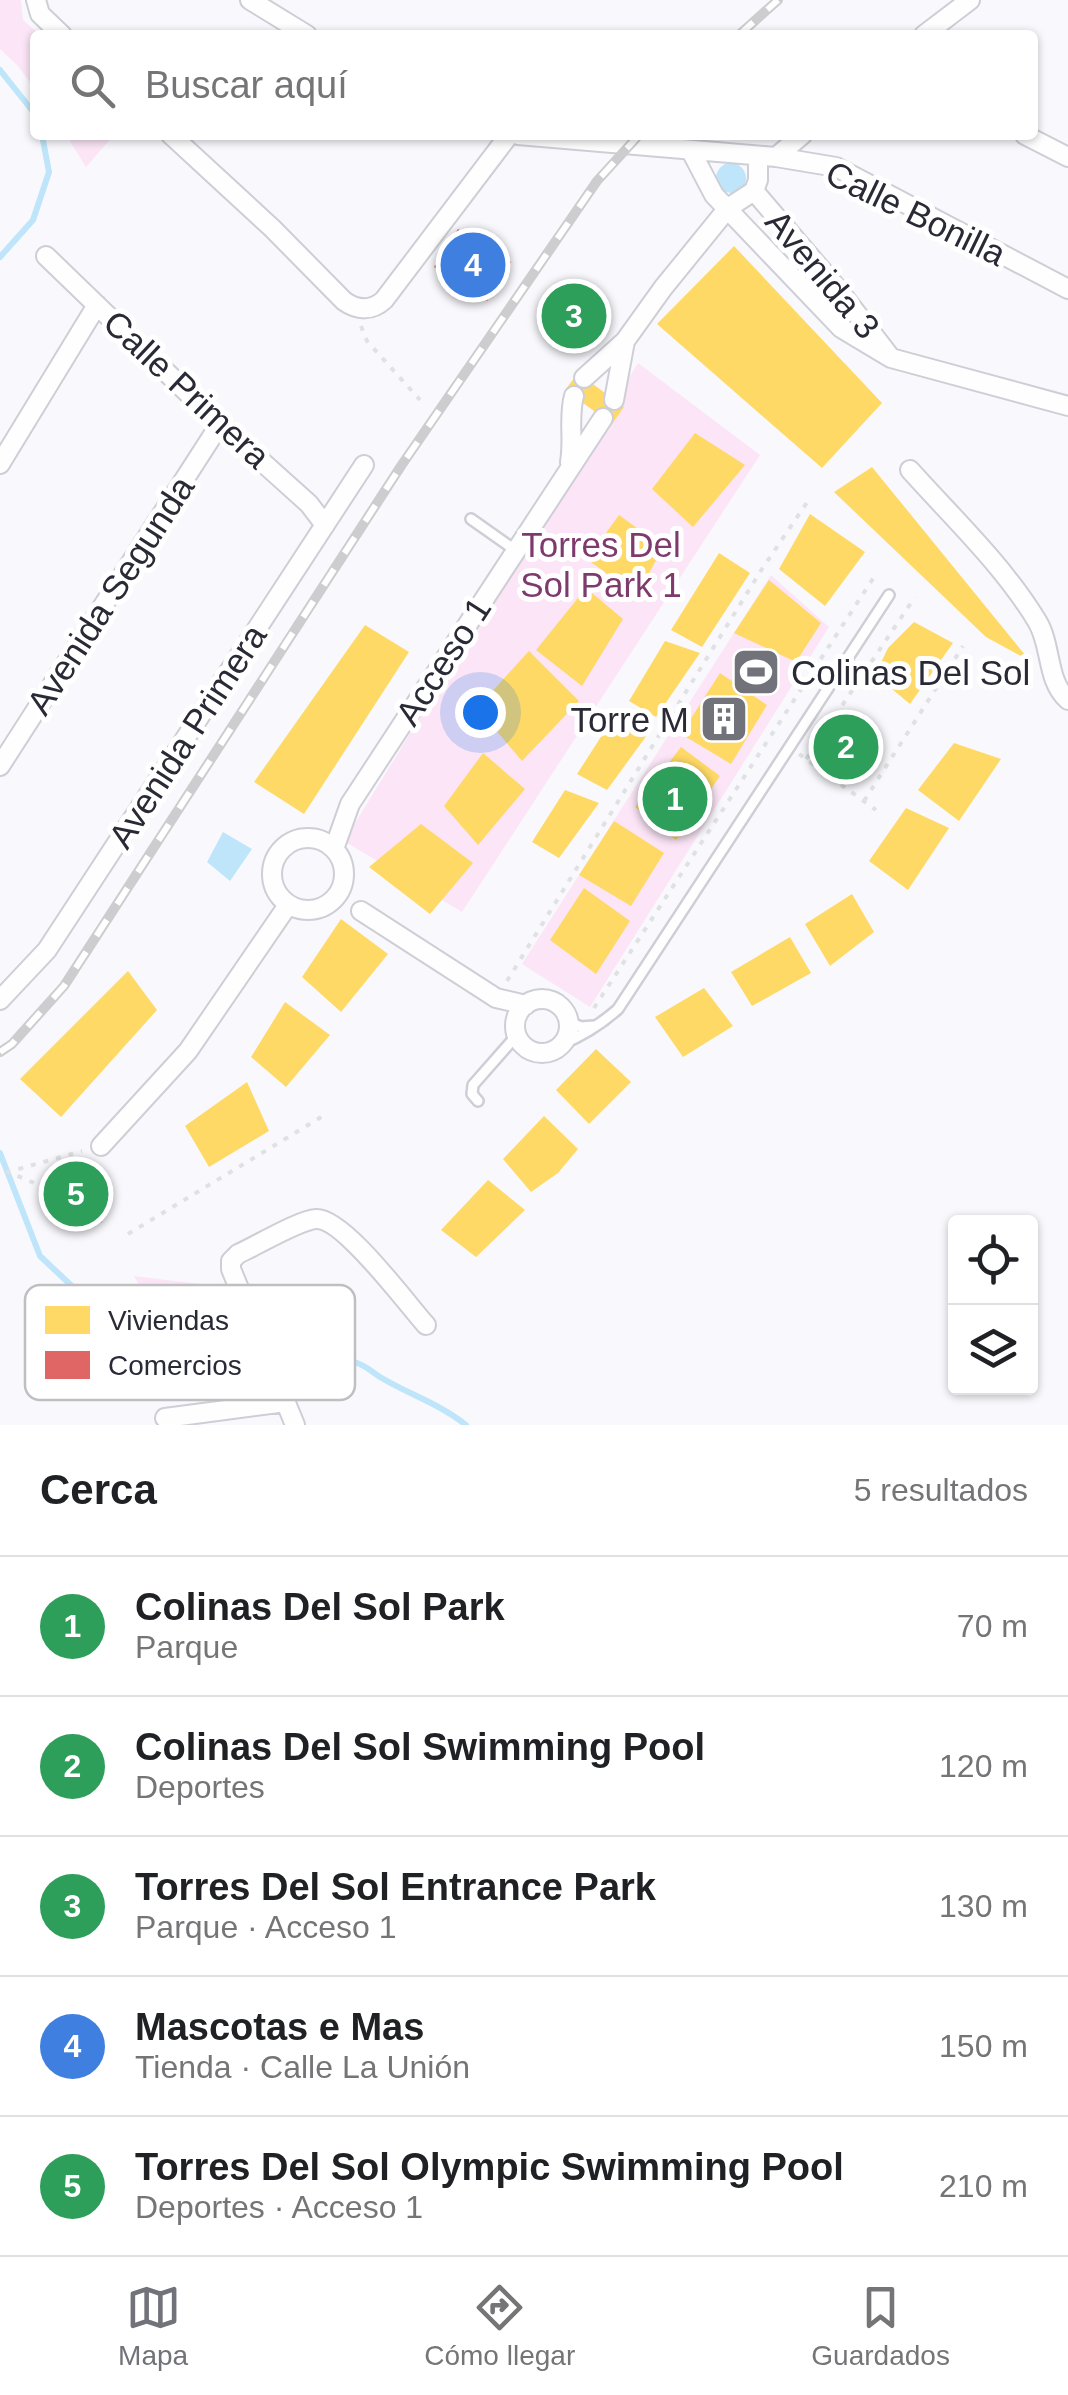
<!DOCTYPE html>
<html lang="es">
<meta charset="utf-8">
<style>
:root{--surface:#fff;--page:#f6f6f6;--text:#202124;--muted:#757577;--line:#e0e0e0;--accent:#72727b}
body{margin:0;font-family:Helvetica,sans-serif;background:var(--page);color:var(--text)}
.controls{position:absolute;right:30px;bottom:30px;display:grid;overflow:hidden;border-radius:10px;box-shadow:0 2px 8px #0004}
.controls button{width:90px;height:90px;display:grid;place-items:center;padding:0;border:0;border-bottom:2px solid var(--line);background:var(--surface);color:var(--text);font:50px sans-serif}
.you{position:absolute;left:480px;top:712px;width:35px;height:35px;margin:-25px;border:8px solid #fff;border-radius:50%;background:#1a73e8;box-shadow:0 0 0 15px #1a73e833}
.badge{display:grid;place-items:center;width:65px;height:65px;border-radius:50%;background:var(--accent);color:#fff;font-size:32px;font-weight:700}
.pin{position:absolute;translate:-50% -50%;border:5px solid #fff;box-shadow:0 2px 10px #0006}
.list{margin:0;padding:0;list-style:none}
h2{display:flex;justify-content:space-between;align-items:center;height:130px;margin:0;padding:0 40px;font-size:42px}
h2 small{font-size:32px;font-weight:400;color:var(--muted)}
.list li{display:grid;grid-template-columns:65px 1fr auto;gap:30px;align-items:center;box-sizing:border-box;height:140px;padding:0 40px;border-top:2px solid var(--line)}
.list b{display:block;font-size:38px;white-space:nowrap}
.list p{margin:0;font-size:32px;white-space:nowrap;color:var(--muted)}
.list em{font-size:32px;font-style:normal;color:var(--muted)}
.icon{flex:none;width:55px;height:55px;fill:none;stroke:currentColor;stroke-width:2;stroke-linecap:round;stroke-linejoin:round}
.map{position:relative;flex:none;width:1068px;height:1425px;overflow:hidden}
.search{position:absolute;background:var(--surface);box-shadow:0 2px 8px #0004;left:30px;right:30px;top:30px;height:110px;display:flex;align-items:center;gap:25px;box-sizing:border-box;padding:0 35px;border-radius:10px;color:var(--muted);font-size:38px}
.sheet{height:830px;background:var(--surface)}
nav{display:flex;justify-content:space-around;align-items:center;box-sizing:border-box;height:140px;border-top:2px solid var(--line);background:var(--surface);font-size:28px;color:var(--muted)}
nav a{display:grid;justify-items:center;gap:5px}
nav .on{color:var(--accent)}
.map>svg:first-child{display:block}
.green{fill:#fbe5f6}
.water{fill:#bee5f9}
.homes{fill:#ffd966}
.shops{fill:#e06666}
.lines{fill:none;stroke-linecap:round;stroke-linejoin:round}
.stream{stroke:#bee5f9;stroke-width:6}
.lane-casing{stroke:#cecfd6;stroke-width:14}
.street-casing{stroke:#cecfd6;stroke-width:22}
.path{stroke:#e0e1e3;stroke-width:4;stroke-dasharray:5 8;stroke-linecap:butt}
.lane{stroke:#fefeff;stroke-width:9}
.street{stroke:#fefeff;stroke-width:18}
.rail-casing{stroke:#cdcdcf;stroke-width:10}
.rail{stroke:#fff;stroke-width:6;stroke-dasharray:19;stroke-linecap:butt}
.labels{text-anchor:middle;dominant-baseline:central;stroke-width:10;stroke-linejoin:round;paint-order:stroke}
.street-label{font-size:35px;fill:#292a35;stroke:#fff}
.park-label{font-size:35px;fill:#7e3a6d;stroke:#fff}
.poi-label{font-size:35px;fill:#292a35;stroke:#fff;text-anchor:start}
.key{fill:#fff;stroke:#bfbfc2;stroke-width:2.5}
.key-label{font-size:28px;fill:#292a35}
</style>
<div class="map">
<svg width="1068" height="1425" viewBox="0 0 1068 1425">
<rect width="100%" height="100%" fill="#f9f9fd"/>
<!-- green -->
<path class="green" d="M 0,0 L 21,0 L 23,20 L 40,35 L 35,35 L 35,89 L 18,66 L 0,49 Z
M 66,135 L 114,135 L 86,167 Z
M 573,277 L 610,306 L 576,350 L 539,327 Z
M 638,363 L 760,455 L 462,912 L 344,841 Z
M 771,575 L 829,627 L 590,1007 L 522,964 Z
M 134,1276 L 225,1287 L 243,1329 L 156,1317 Z"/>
<!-- water -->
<path class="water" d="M716 178a15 15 0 1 1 30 0a15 15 0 1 1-30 0Z
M 757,650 L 780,663 L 760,692 L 731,680 Z
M 847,725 L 870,738 L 850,767 L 821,756 Z
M 223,832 L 252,849 L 230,881 L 207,862 Z
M 69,1164 L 103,1223 L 79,1217 L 51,1172 Z"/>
<!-- homes -->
<path class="homes" d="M 734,246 L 882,403 L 822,468 L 657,324 Z
M 578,373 L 624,407 L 612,424 L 565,390 Z
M 695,433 L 745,465 L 693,527 L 652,489 Z
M 872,467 L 1030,661 L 986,637 L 834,492 Z
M 810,514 L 865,552 L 825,606 L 779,569 Z
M 619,515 L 663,547 L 637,596 L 587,559 Z
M 719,553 L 750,573 L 702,647 L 671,630 Z
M 769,580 L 821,623 L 796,662 L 734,633 Z
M 586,588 L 623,619 L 582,686 L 536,650 Z
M 914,622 L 953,643 L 910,704 L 875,675 L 888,648 Z
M 365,625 L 409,652 L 304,814 L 254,782 Z
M 665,641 L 700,653 L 656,717 L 629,701 Z
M 529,651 L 579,701 L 522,761 L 477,708 Z
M 720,673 L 767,705 L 731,764 L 681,734 Z
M 615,715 L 650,731 L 607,790 L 577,774 Z
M 954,743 L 1001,759 L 959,821 L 918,790 Z
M 681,747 L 720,776 L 676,840 L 635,807 Z
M 483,753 L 525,789 L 478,845 L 444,806 Z
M 565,790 L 599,803 L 559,858 L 532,842 Z
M 906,808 L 949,828 L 908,890 L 869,861 Z
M 614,821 L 664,853 L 631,906 L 579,875 Z
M 421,824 L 473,863 L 430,914 L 369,867 Z
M 584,888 L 630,921 L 596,974 L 550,940 Z
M 852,894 L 874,932 L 830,966 L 805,924 Z
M 341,919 L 388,954 L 341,1012 L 302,977 Z
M 790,937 L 811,973 L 752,1006 L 731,972 Z
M 128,971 L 157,1010 L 61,1117 L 20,1079 Z
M 704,988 L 733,1026 L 683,1057 L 655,1017 Z
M 285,1002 L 330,1035 L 286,1087 L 251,1057 Z
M 596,1049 L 631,1082 L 589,1124 L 556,1090 Z
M 247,1082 L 269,1131 L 209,1167 L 185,1126 Z
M 544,1116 L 578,1149 L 558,1173 L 531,1192 L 503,1159 Z
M 488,1180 L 525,1210 L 476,1257 L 441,1230 Z"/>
<!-- shops -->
<path class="shops" d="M 458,229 L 511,262 L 487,301 L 434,267 Z"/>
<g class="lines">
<!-- stream -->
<path class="stream" d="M 0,70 L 35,114
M 0,257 L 33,220 L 49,172 L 42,135
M 0,1153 L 40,1256 L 75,1289 L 105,1324 L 114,1350 L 131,1372 L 152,1393 L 171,1398 L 352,1361 C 369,1367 366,1368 380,1377 C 408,1394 440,1404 466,1425"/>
<!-- lane casing -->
<g class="lane-casing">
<path id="lane" d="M 471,519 L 515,550
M 569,1022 L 581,1027 L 594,1026
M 562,1044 C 584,1035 600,1025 618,1009 L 889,595
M 478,1101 L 472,1094 L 473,1085 L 517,1035"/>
</g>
<!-- street casing -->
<g class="street-casing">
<path id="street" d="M 36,0 L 40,14 L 62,35
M 250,0 L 307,35
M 924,35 L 970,0
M 171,135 L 272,228 L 344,301 C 358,311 372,311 384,300 L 509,135
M 518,135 L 776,157 L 836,167 L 1068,289
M 1025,135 L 1068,157
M 691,151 L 714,195 L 841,328 L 891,358 L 1068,406
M 776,157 L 802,135
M 754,191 L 837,288 L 888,354
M 46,256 L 220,424 L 309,504 L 325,525
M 584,378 L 625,341 L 663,288 L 728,208 L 754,191 L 758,180 L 758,156
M 614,400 L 625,341
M 570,462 C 574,440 568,417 574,396
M 0,464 L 97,305
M 910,470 C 953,518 1003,565 1037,621 C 1052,645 1046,681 1068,700
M 0,766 L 220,424
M272 874a36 36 0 1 1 72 0a36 36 0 1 1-72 0Z
M 334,849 L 350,804 L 603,418
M 361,911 L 496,998 L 526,1005
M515 1026a27 27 0 1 1 54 0a27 27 0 1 1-54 0Z
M 0,1000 L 47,950 L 364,465
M 101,1146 L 188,1051 L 288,905
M 165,1418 L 286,1402
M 295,1425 L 231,1269 L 231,1261 L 238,1254 C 256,1246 299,1220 316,1219 C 343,1217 407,1304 426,1325"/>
</g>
<!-- path -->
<path class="path" d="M 361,326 L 367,341 L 420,400
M 799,754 L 876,810
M 806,759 L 915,597
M 864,801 L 963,646
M 507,981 L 762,569 L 808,501
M 543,995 L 558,998 L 569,1008
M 594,1008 L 874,577
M 58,1193 L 8,1172 L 82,1151
M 128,1234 L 323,1116"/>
<!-- lane -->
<use href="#lane" class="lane"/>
<!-- street -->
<use href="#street" class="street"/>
<!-- rail casing -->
<g class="rail-casing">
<path id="rail" d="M 739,35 L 778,0
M 0,1052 L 12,1044 L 64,986 L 401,466 L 597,181 L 639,135"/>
</g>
<!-- rail -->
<use href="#rail" class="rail"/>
</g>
<!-- icons -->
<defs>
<g id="stadium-square" transform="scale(2.5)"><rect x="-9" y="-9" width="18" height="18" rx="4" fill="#72727b" stroke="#fff"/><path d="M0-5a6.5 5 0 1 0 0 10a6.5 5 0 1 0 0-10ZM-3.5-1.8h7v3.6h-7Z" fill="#fff"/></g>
<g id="building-square" transform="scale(2.5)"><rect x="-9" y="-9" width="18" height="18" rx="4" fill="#72727b" stroke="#fff"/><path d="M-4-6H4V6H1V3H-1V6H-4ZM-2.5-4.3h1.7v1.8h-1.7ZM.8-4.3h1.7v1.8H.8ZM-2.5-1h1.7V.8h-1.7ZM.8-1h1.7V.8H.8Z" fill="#fff"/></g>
</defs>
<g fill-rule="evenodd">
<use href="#stadium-square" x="756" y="672"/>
<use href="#building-square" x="724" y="719"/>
</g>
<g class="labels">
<!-- street labels -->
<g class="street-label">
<text transform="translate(916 213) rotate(26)">Calle Bonilla</text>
<text transform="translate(823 274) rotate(50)">Avenida 3</text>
<text transform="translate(187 389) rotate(43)">Calle Primera</text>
<text transform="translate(110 595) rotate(-57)">Avenida Segunda</text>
<text transform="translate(443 661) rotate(-57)">Acceso 1</text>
<text transform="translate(187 736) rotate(-57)">Avenida Primera</text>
</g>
<!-- park labels -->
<g class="park-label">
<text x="601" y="544">Torres Del<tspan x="601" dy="40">Sol Park 1</tspan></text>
</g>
<!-- poi labels -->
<g class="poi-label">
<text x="791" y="672">Colinas Del Sol</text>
<text x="689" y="719" text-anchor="end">Torre M</text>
</g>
</g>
<!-- legend -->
<rect x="25" y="1285" width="330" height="115" rx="15" class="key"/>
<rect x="45" y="1306" width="45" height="28" fill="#ffd966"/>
<rect x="45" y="1351" width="45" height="28" fill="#e06666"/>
<g class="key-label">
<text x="108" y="1330">Viviendas</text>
<text x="108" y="1375">Comercios</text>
</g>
</svg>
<div class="controls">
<button><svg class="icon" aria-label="locate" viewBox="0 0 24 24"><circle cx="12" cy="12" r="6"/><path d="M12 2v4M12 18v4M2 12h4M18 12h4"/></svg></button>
<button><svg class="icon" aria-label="layers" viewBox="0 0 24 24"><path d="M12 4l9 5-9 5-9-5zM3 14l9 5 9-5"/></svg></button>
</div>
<div class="you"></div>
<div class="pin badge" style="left:675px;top:799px;background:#2e9e5b">1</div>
<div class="pin badge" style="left:846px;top:747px;background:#2e9e5b">2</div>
<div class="pin badge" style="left:574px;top:316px;background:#2e9e5b">3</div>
<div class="pin badge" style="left:473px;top:265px;background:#3f7fe0">4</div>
<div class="pin badge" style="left:76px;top:1194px;background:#2e9e5b">5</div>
<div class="search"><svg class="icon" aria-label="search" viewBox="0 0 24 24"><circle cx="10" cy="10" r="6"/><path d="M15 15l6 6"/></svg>Buscar aquí</div>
</div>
<section class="sheet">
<h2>Cerca<small>5 resultados</small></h2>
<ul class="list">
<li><span class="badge" style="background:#2e9e5b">1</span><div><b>Colinas Del Sol Park</b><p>Parque</p></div><em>70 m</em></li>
<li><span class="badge" style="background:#2e9e5b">2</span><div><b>Colinas Del Sol Swimming Pool</b><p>Deportes</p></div><em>120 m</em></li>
<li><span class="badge" style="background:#2e9e5b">3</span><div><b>Torres Del Sol Entrance Park</b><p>Parque · Acceso 1</p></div><em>130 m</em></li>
<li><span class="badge" style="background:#3f7fe0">4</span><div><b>Mascotas e Mas</b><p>Tienda · Calle La Unión</p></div><em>150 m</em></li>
<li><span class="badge" style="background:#2e9e5b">5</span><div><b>Torres Del Sol Olympic Swimming Pool</b><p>Deportes · Acceso 1</p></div><em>210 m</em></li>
</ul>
</section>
<nav>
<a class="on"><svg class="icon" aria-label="map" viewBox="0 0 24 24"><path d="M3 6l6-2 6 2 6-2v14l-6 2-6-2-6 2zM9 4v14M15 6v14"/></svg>Mapa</a>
<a><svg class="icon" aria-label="directions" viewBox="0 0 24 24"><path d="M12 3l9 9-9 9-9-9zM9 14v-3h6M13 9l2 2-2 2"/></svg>Cómo llegar</a>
<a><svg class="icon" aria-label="saved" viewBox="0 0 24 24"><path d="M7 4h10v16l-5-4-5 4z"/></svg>Guardados</a>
</nav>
